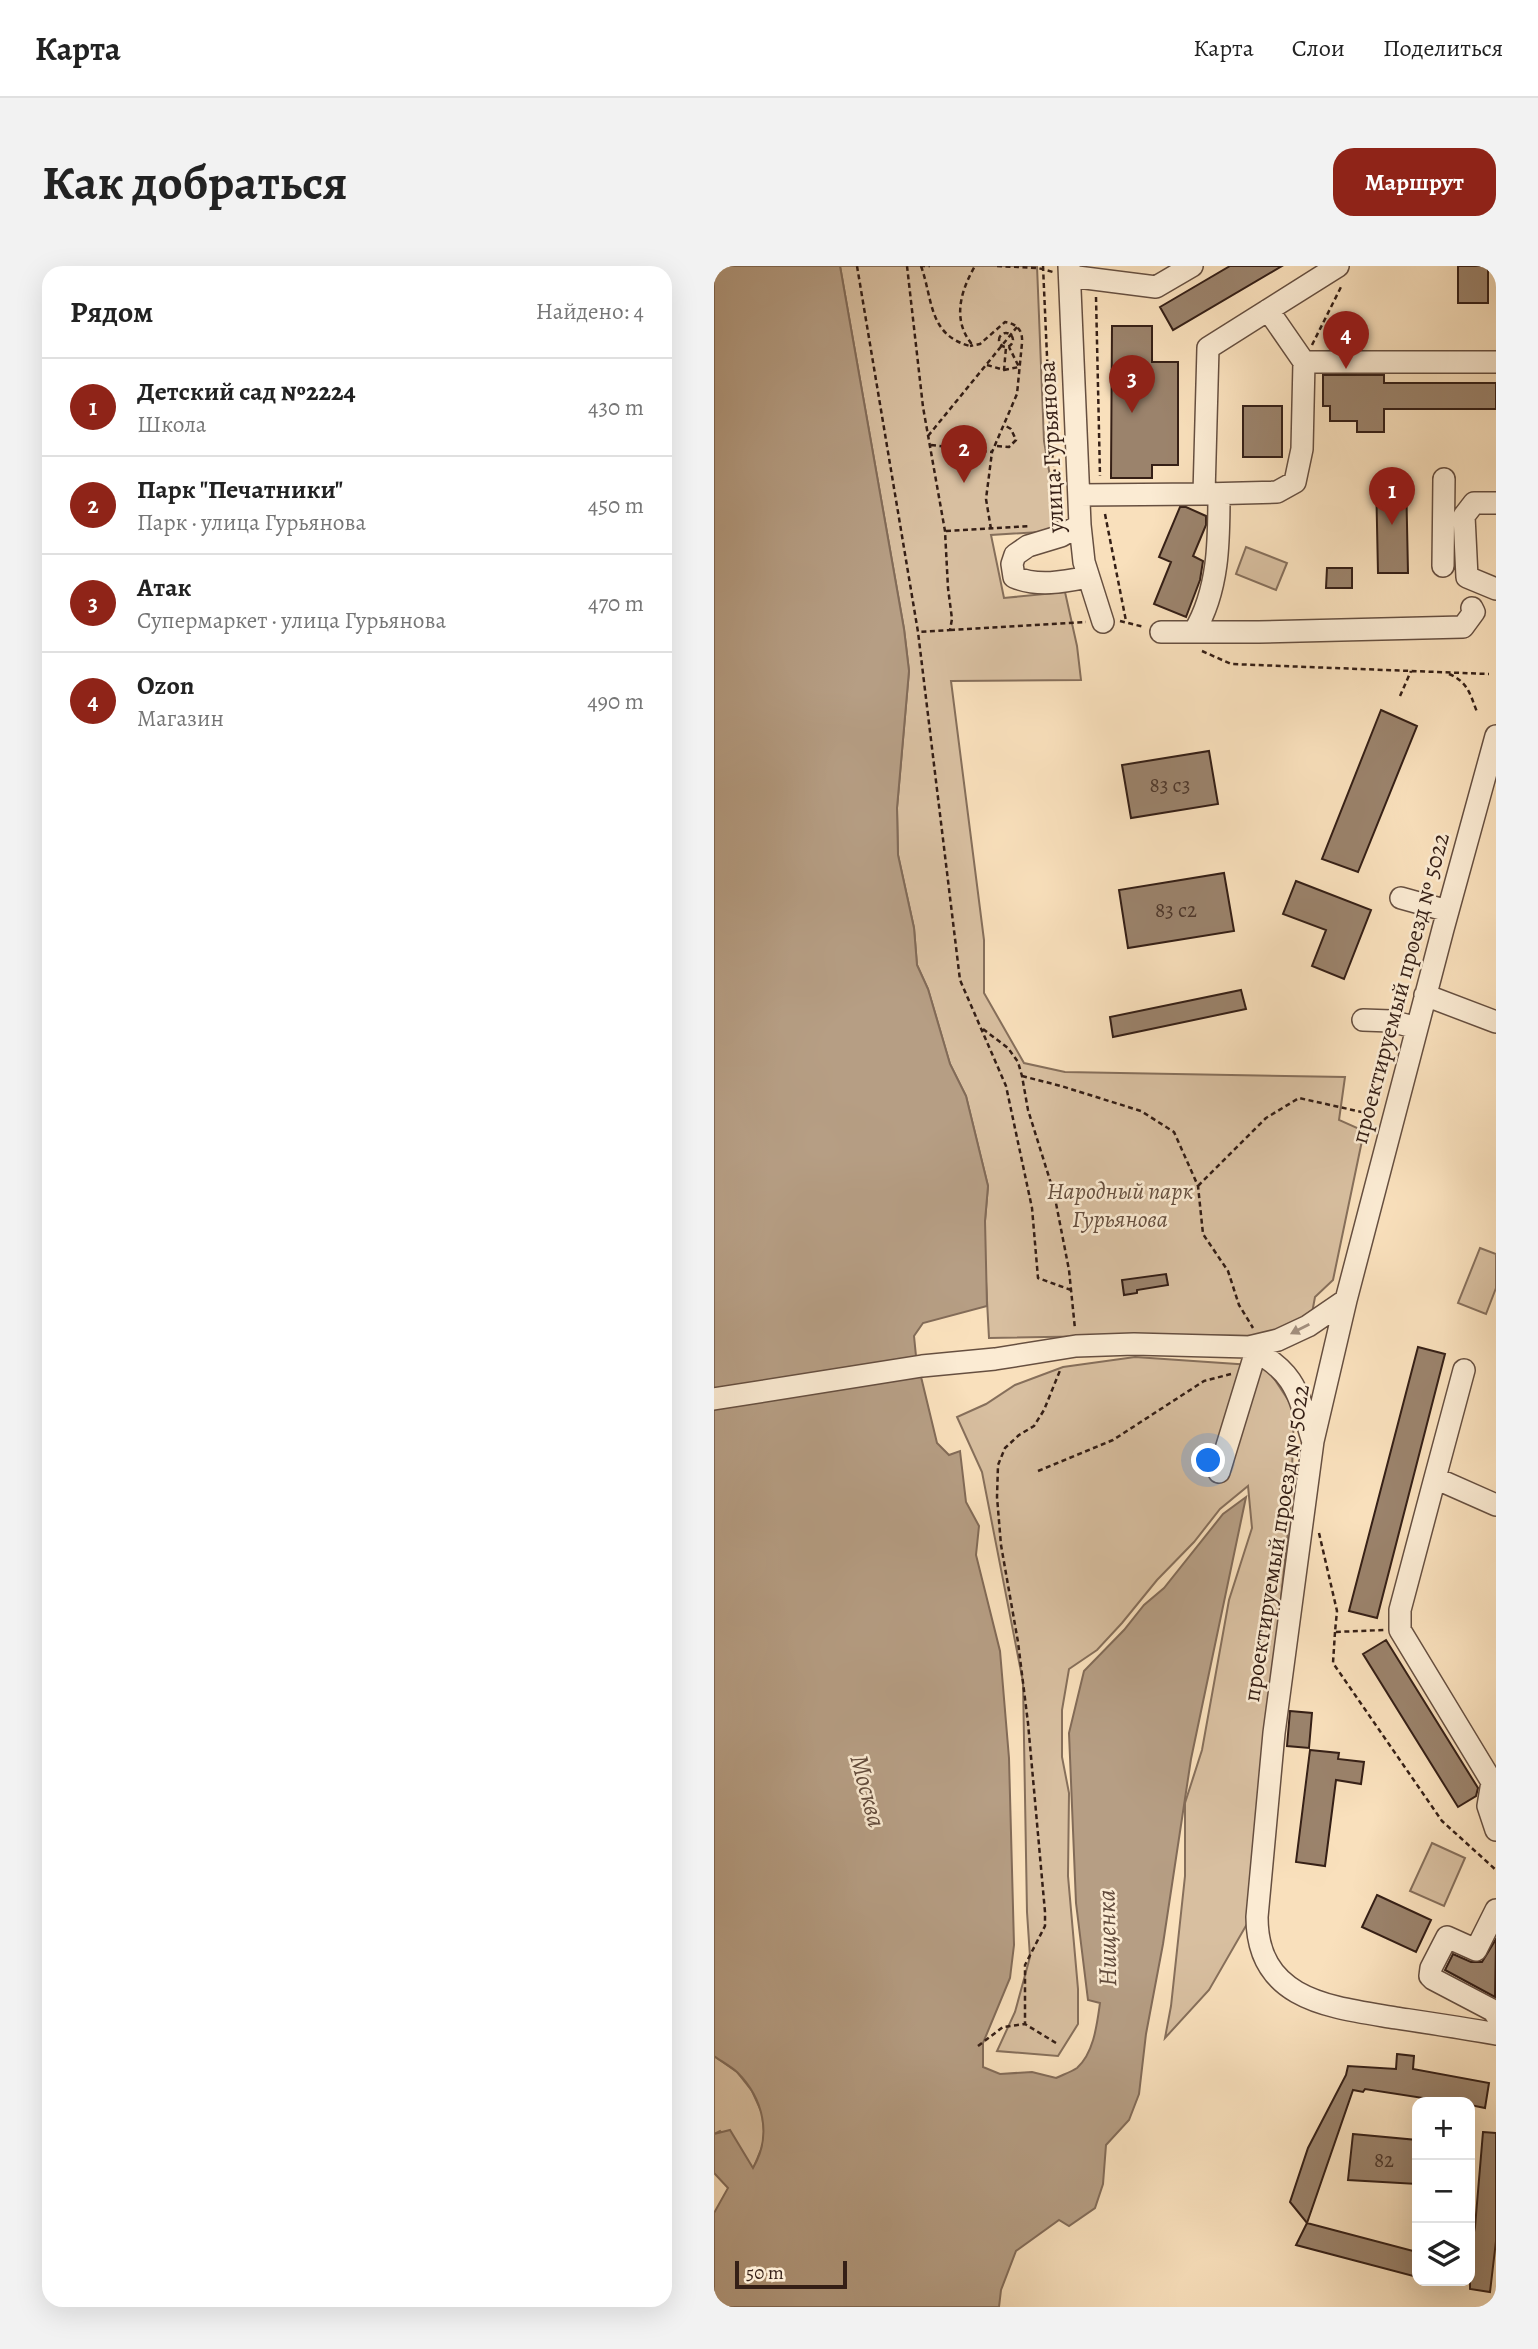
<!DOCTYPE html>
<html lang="ru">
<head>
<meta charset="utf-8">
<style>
	:root { --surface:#fff; --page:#f2f2f2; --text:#222; --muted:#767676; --line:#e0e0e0; --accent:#8f2418 }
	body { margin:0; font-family:Alegreya,serif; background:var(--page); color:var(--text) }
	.controls { position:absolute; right:21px; bottom:21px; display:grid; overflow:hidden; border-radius:14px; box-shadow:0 7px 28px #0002 }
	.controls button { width:63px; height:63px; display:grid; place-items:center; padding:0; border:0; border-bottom:2px solid var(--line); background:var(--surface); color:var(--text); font:35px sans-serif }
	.scale { position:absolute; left:21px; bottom:18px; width:112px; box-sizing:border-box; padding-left:7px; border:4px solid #351f16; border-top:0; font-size:19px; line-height:24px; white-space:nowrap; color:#351f16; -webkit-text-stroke:5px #fbebd3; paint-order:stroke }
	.you { position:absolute; left:495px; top:1195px; width:24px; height:24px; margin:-18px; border:5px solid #fff; border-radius:50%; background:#1a73e8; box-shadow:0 0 0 10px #1a73e833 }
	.badge { display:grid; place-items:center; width:46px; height:46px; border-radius:50%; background:var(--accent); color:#fff; font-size:23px; font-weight:700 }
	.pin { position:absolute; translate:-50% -58px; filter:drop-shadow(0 2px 4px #0008) }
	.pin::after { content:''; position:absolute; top:37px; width:24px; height:21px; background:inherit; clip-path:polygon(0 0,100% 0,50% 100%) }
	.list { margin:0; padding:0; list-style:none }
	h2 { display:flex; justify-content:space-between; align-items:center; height:91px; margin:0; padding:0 28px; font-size:30px }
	h2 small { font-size:23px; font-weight:400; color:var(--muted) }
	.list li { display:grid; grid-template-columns:46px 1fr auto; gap:21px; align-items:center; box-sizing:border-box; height:98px; padding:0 28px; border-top:2px solid var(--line) }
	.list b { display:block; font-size:26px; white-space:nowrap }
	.list p { margin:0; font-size:23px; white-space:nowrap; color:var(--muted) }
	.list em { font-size:23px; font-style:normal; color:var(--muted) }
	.icon { flex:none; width:38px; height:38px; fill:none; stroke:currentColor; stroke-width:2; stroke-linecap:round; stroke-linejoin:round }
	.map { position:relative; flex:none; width:782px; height:2041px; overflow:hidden; border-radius:21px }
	header { display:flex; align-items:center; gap:42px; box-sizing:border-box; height:98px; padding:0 35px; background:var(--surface); border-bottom:2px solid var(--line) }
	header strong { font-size:33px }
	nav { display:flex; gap:38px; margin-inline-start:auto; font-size:24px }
	.intro { display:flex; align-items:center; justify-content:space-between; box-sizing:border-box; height:168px; padding:0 42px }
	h1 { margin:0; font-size:49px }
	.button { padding:18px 32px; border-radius:21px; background:var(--accent); color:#fff; font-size:24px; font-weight:700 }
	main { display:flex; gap:42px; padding:0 42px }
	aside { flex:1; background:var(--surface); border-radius:21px; box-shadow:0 7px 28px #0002 }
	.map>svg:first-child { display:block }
	.green { fill:#d8bfa0; stroke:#866f5b; stroke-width:2 }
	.water { fill:#b69e84; stroke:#826b58; stroke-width:2 }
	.building { fill:#9b836c; stroke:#351f16; stroke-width:2 }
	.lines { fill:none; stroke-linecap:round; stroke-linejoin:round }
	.minor-casing { stroke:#664f40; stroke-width:24 }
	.path { stroke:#351f16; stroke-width:2.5; stroke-dasharray:5 3.5; stroke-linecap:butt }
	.minor { stroke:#fbebd3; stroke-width:21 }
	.oneway { fill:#a28f7e }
	.labels { text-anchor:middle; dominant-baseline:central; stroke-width:5; stroke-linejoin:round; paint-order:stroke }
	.number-label { font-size:21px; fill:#4e382c }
	.street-label { font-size:24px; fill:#351f16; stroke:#fbebd3 }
	.park-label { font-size:24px; font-style:italic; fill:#664f3f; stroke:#fbebd3 }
	.water-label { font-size:26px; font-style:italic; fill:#624b3c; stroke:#fbebd3 }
</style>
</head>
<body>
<header>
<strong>Карта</strong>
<nav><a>Карта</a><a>Слои</a><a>Поделиться</a></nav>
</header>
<div class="intro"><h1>Как добраться</h1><a class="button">Маршрут</a></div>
<main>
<aside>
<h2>Рядом<small>Найдено: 4</small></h2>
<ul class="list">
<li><span class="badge">1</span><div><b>Детский сад №2224</b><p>Школа</p></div><em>430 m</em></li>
<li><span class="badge">2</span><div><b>Парк &quot;Печатники&quot;</b><p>Парк · улица Гурьянова</p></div><em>450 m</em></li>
<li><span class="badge">3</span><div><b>Атак</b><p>Супермаркет · улица Гурьянова</p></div><em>470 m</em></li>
<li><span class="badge">4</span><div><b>Ozon</b><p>Магазин</p></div><em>490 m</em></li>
</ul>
</aside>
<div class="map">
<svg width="782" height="2041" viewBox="0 0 782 2041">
	<rect width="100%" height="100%" fill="#f9e0bc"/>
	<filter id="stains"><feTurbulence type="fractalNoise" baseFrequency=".00286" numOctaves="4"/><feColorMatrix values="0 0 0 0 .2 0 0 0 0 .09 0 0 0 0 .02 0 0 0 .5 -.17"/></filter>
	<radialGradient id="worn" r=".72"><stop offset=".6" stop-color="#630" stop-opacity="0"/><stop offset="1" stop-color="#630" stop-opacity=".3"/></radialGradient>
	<path class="green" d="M126 0H323L330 175 344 258 342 265 277 269 290 332 351 326 363 380 367 414 237 415 270 674V727L310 797 351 806 631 811 625 854 650 865 619 1014 601 1031 598 1047 558 1070 447 1069 275 1072 271 997V955L274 920 252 830 236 798 214 723 203 699 200 662 184 589 183 542 195 405 190 363Z
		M532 281 573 297 562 324 522 308Z
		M766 982 782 988V1022L772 1048 744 1037Z
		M421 1091 552 1100 580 1143 577 1237 533 1658 495 1724 451 1772 457 1740 471 1610V1537L488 1484 515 1334 538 1262 534 1220 506 1243 480 1276 443 1314 408 1357 383 1384 355 1403 348 1444V1491L355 1527 354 1610 364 1723V1758L344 1790 283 1785 301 1746 316 1691 313 1646 309 1416 268 1206 243 1151 272 1138 301 1119 349 1101Z
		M718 1577 751 1592 730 1640 696 1625Z
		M0 1790 23 1806 38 1825 48 1847 51 1874 39 1903 27 1885 6 1865 0 1868Z"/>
	<path class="water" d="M0 0H126L190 363 195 405 183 542 184 589 200 662 203 699 214 723 236 798 252 830 274 920 271 955 273 1040 209 1057 200 1070 202 1090 223 1177 235 1189 246 1185 252 1236 265 1260 262 1289 286 1385 295 1492 300 1679 296 1712 269 1777V1801L286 1808 318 1806 342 1812C348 1809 357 1806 363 1802 380 1787 383 1758 386 1737L374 1734 362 1637 355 1467 370 1405 410 1364 430 1339 450 1322 509 1248 532 1231 477 1493 449 1678 432 1768 425 1828 415 1854 392 1879 389 1918 381 1942 355 1960 345 1954 302 1985 287 2024 285 2041H0V1947L14 1922 0 1907V1868L16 1864 39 1902C58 1870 50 1833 23 1806 16 1800 7 1795 0 1790Z"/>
	<path class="building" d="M516 0H568L459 64 446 41Z
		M744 0H774V37H744Z
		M398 60H438V96H464V199H438V212H397Z
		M609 109H670V117H782V143H670V166H643V155H616V140H609Z
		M529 140H568V191H529Z
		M692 210 694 307H664L662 211Z
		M466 241H472L492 250V259L479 290 489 295 486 314 472 351 440 338 457 296 445 291Z
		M613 302H638V322H612Z
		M667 444 703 460 644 606 608 593Z
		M495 485 504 538 417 552 408 499Z
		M510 607 520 665 414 682 405 624Z
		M582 615 657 644 630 713 598 700 612 664 569 648Z
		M527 724 532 743 399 771 396 751Z
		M452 1008 454 1019 423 1024V1027L410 1029 408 1014Z
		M704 1081 731 1088 663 1352 635 1345Z
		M672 1374 764 1522 762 1530 744 1541 649 1388Z
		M576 1445 598 1447 595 1482 573 1480Z
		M596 1484 625 1487 624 1493 650 1496 647 1518 622 1514 611 1600 582 1596Z
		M663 1629 717 1654 702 1686 648 1661Z
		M782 1673 781 1731 731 1704 739 1688 757 1696H768Z
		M683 1788 700 1790 699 1803 775 1817 771 1842 756 1839V1836H735L651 1823 649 1826 639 1824 593 1957 576 1936 594 1882 632 1809 634 1800 682 1803Z
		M769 1866 782 1867V1975L776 2026 756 2023V1986L761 1961Z
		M639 1868 703 1874V1918L634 1914Z
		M593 1957 703 1986V2011L582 1979Z"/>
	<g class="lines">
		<defs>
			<path id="minor" d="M355 0 366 259 370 296 389 356
				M356 10 442 21 478 0
				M554 44 590 96
				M490 228 563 226 581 216 588 183 590 96H782
				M365 229 490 228 494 82 624 0
				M782 237H760L750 250 753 311 782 323
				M366 259 347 270 314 280 301 289 298 298 300 311C324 321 349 316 374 311
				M729 300 730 213
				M447 366H545L749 361 760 346 758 342
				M480 366C505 324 505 275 505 228
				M782 470 729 663 632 1034 599 1175 560 1467 543 1651C543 1735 617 1741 682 1752 715 1757 749 1762 782 1768
				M687 632 734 645
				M711 729 782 756
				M649 754 677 755 703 762
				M535 1081C582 1107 583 1124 598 1173
				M0 1133 208 1100 281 1093 362 1080 420 1078 535 1081 564 1074 594 1060 632 1034
				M505 1206 542 1085
				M721 1212 750 1104
				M782 1239 721 1212 686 1344V1364L778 1516 774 1540 782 1564
				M782 1644 762 1684 733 1671 717 1702 716 1710 719 1713 780 1745 782 1749"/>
		</defs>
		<use href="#minor" class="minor-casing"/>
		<path class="path" d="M143 0 204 366 246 714 292 820 318 942 324 1012 357 1024
			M193 0 209 141 231 265 234 322 238 353 236 364 204 366
			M206 0H216
			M207 0C219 33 214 69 256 80L257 77C238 53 247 24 261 0
			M283 0 324 2 339 6
			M329 0 337 181 346 240
			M382 31 386 210
			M285 74a7 7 0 1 1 14 0a7 7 0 1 1-14 0Z
			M598 79 628 19
			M273 99 290 104 292 81
			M290 104 305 101 295 81
			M214 170 303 61
			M217 179 278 186 303 128 308 77C309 64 303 58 291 56L266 78 256 80
			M283 180 295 181 302 174 297 163 290 159
			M391 248 412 355
			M277 263 272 233 278 186
			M232 265 316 260
			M406 355 430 361
			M236 364 372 356
			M488 385 517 398 775 408
			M735 408C754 416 756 428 763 446
			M686 430 697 405
			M697 681 707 684
			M269 763 294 782 304 796 308 810 314 844 340 927 355 1004 361 1063
			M308 810 347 820 427 845 460 866 484 920 489 968 514 1005 525 1039 539 1062
			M484 920 552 852 585 832 652 847
			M324 1205 399 1174 490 1115 517 1108
			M605 1267 623 1345 621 1366 670 1364
			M621 1366 619 1397 728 1555 782 1604
			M342 1777 311 1758V1699L331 1660V1646L314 1457 304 1376 287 1279 283 1231 284 1199 291 1182 305 1169 320 1160 330 1144 347 1102
			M264 1780 289 1761 311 1758"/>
		<use href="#minor" class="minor"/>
	</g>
	<defs><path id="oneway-solid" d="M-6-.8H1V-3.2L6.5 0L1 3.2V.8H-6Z" transform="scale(1.75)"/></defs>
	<use class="oneway" href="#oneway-solid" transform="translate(586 1063) rotate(153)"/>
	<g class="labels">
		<g class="number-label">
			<text x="456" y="519">83 с3</text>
			<text x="462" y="644">83 с2</text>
			<text x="670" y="1894">82</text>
		</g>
		<g class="street-label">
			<text transform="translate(337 181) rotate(-93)">улица Гурьянова</text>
			<text transform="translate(686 722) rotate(-75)">проектируемый проезд № 5022</text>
			<text transform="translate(562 1277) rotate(-81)">проектируемый проезд № 5022</text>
		</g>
		<g class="park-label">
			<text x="406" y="925">Народный парк<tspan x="406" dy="28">Гурьянова</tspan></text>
		</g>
		<g class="water-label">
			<text transform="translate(154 1525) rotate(75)">Москва</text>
			<text transform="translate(393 1672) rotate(-91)">Нищенка</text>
		</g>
	</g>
	<rect width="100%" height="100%" filter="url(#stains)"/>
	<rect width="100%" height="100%" fill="url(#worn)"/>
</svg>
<div class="controls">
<button>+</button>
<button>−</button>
<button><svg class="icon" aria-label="layers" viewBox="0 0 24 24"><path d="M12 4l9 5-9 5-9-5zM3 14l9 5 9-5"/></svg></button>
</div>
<div class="scale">50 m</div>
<div class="you"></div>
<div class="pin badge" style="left:678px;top:259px">1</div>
<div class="pin badge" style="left:250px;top:217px">2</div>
<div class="pin badge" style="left:418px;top:147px">3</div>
<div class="pin badge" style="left:632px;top:103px">4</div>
</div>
</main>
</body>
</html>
